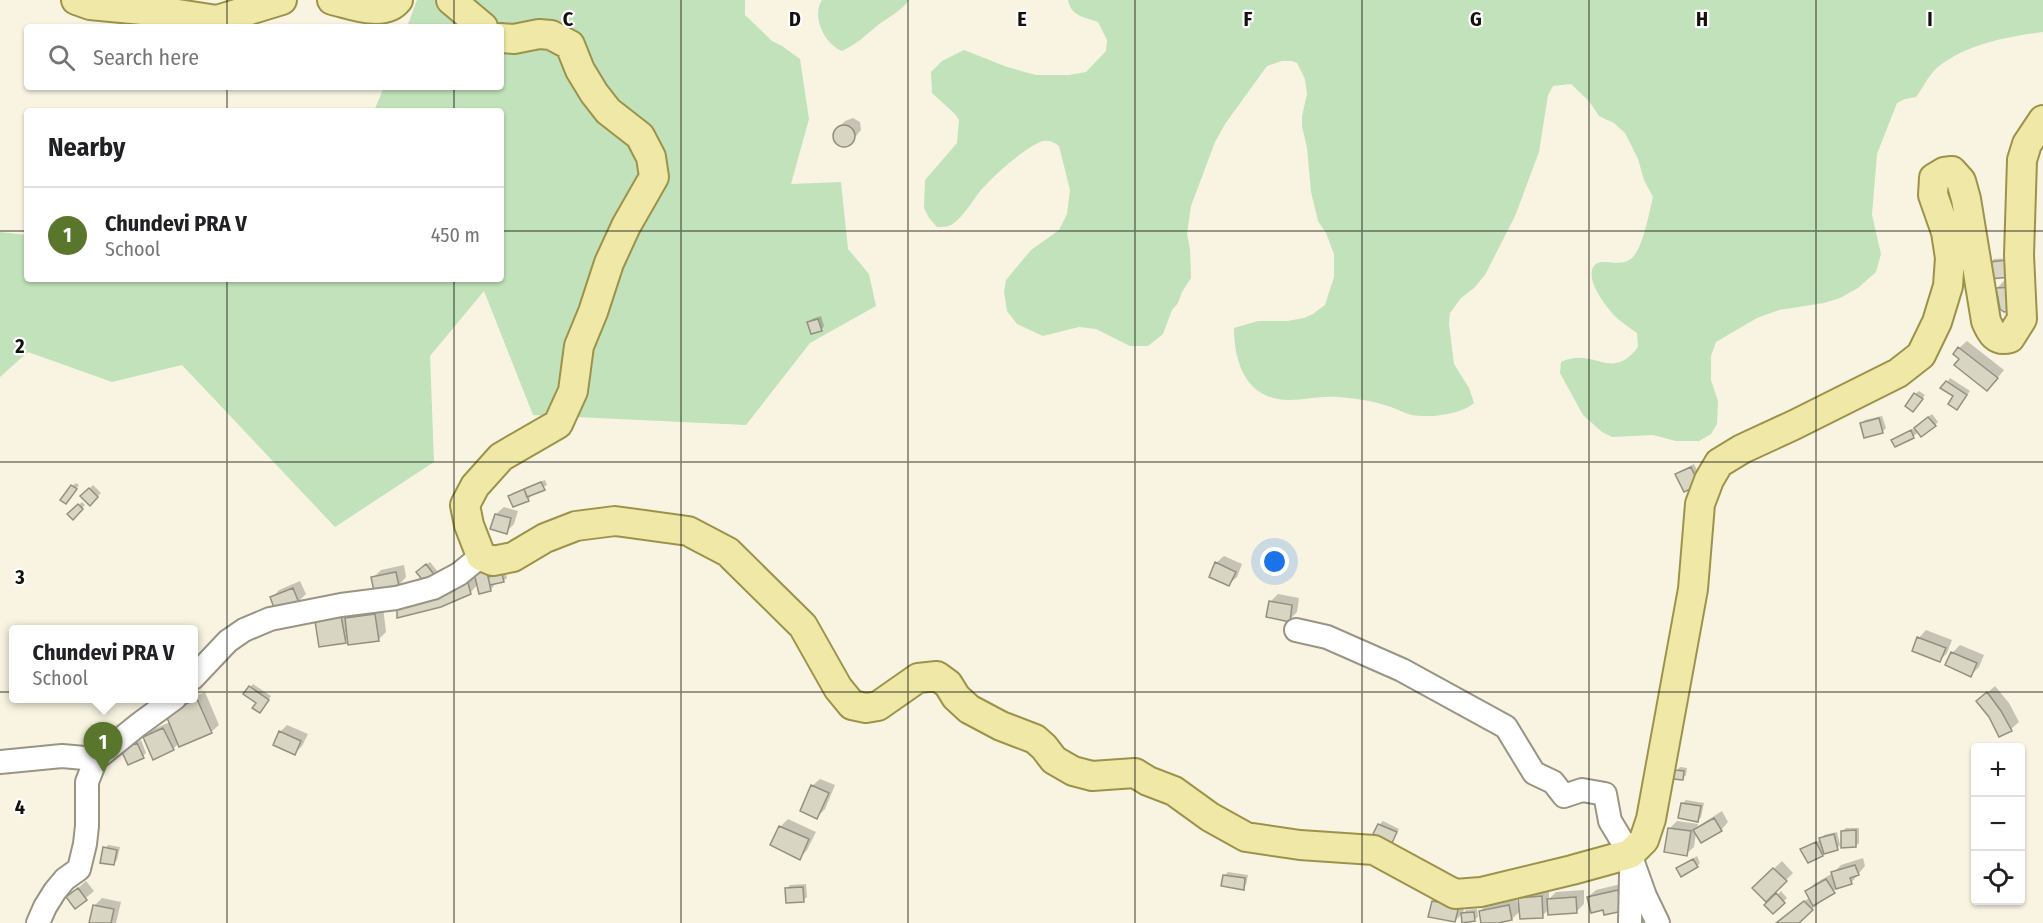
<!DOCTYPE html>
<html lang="en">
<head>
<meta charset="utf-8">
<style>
	:root { --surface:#fff; --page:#f6f6f6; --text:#202124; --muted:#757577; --line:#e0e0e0; --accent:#59762c }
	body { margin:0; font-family:"Fira Sans Condensed",sans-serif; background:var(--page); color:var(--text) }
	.controls { position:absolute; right:18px; bottom:18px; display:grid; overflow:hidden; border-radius:6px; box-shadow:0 2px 4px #0004 }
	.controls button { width:54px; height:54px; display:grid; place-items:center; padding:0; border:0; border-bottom:2px solid var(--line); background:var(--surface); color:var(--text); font:30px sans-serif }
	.you { position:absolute; left:1275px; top:562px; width:21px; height:21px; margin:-15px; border:4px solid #fff; border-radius:50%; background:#1a73e8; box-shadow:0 0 0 9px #1a73e833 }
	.badge { display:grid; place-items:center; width:39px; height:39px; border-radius:50%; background:var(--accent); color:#fff; font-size:20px; font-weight:700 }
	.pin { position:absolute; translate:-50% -50px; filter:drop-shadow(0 2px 3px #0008) }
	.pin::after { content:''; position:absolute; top:32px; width:21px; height:18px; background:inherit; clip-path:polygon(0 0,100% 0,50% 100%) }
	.popup { position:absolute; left:9px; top:625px; width:189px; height:78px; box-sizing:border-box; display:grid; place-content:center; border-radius:6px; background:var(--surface); filter:drop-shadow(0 2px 4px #0005); font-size:20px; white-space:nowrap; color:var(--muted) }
	.popup b { font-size:22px; color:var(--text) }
	.popup::after { content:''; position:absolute; left:50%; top:100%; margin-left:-12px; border:12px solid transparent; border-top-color:var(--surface) }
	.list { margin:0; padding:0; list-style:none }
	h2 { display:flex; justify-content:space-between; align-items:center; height:78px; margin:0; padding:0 24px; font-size:26px }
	h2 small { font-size:20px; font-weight:400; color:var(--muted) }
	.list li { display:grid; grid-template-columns:39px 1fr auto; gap:18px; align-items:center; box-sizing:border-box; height:96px; padding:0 24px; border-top:2px solid var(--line) }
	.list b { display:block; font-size:22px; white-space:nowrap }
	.list p { margin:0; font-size:20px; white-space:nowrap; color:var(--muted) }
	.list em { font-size:20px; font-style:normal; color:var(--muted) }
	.icon { flex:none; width:33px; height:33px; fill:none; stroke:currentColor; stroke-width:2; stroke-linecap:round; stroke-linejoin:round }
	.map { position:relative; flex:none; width:2043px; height:923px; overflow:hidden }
	.search { position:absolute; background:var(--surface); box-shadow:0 2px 4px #0004; left:24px; top:24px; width:480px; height:66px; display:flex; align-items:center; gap:15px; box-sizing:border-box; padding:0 21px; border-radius:6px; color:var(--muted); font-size:22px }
	.panel { position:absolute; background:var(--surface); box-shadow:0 2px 4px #0004; left:24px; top:108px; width:480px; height:174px; border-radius:6px }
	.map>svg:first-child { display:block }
	.green { fill:#c1e2ba }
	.shadow { fill:#0003 }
	.building { fill:#d9d5c3; stroke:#949080; stroke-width:1.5 }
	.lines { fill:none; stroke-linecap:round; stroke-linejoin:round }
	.minor-casing { stroke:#989584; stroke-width:26 }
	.major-casing { stroke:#9c934b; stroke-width:32 }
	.minor { stroke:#fff; stroke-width:22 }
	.major { stroke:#efe8a7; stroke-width:28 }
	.grid { fill:none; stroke:#13120b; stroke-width:1.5; stroke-opacity:0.55 }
	.grid-label { font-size:20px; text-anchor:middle; font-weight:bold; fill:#13120b; stroke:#fff; stroke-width:4.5; stroke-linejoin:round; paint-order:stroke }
</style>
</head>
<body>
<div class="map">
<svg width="2043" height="923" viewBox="0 0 2043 923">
	<rect width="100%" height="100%" fill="#f8f4e1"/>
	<path class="green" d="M417 0H745V15L772 41 782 46 800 59 809 119 791 184 841 182 848 249 869 274 876 306 810 343 746 425 533 415 484 291 430 356 434 462 335 527 182 365 112 382 28 352 0 377V232L27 235V279H501V111H374L384 87H501V27H407Z
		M822 0H909C901 11 889 17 878 25 866 35 857 44 842 51 825 44 811 17 822 0Z
		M1068 0H2043V32C2009 36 1966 44 1938 67 1929 74 1923 88 1916 97L1905 99 1897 103 1877 154 1872 215 1881 254 1876 272 1858 288 1840 298 1824 303 1779 310 1757 318 1716 342 1711 356V380L1718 401 1717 424 1711 434 1699 441H1676L1653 435 1612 437 1602 432 1583 415 1560 373 1561 362C1594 346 1611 383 1638 347L1637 333C1630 328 1624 324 1618 319 1608 310 1581 276 1596 264 1604 258 1621 268 1632 258 1643 248 1649 213 1653 197L1644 180 1638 159 1625 133 1614 123 1599 116 1589 101 1571 84 1553 86 1548 95 1539 152 1515 216 1485 275 1474 288 1461 298 1450 313 1449 324 1454 364 1469 388 1474 403C1461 415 1424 419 1408 414 1402 412 1397 409 1391 407 1374 401 1355 398 1337 397 1313 395 1287 406 1265 395 1240 383 1234 352 1234 328L1258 321H1288L1304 318 1313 314 1325 305 1334 277V254L1326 233 1318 221 1311 192 1307 148 1302 126V116L1307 94 1305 79 1297 63 1292 61H1282L1267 66 1225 124 1215 142 1191 206 1187 234 1190 249 1191 278 1182 292 1178 303 1172 310 1163 334 1148 346H1130L1096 329 1079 327 1043 336 1017 324 1007 311 1004 292 1006 280 1031 250 1059 230 1067 214 1070 190 1059 146C1053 141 1045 139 1038 143 1021 151 993 176 981 190 971 202 964 217 951 225 947 227 942 227 937 227L929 218 924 208 925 180 957 143 959 120 955 114 932 93 931 72 942 61 964 50 1007 67 1036 75H1069L1086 72 1106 51 1107 40 1098 22C1084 17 1071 16 1068 0Z"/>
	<path class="shadow" d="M853 118 860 122 861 130 851 142 843 145 836 141 834 137 837 129 845 121Z
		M2011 258 1992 277 1991 262 1994 259Z
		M2005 280H2022V298L1997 288Z
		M821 316 824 326 821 330 809 322 812 319Z
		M1967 341 2004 370 1995 381 1959 348Z
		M1950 378 1970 391 1960 405 1955 396 1942 388Z
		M1919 391 1925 395 1916 407 1915 394Z
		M1932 414 1938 422 1935 425 1919 431 1913 437 1893 441 1914 428Z
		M1882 416 1886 428 1882 432 1862 423 1865 420Z
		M1694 464 1702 480 1677 474 1680 471Z
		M545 480 547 485 531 494V496L528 500 510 496 513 493Z
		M76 483 79 485 69 499 72 486Z
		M93 485 101 493 90 504 82 496Z
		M82 502 85 505 73 518 69 514Z
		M504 507 518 511 514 524 506 532 496 514Z
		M1224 556 1242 564 1237 577 1229 584 1216 563Z
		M430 562 438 572 434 575 421 569Z
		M404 565 406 577 399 585 373 578 381 570Z
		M479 570 505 571 507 578 503 581 493 583 494 586 490 590 478 584 470 593 440 605Z
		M300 581 306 594 298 602 272 598 279 590Z
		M1278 594 1299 598 1297 612 1289 620 1270 602Z
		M383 607 386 632 378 640 349 637 345 641 316 621 349 610 350 615 354 611Z
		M1926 630 1952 640 1947 653 1940 660 1914 650 1919 638Z
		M1960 645 1984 655 1979 667 1971 675 1952 653Z
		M253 684 271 696 263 708 258 702 250 687Z
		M1995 686 2009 703 2019 722 2011 729 1986 694Z
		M205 692 219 725 211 732 179 743 173 749 145 738 152 730 170 722 174 705Z
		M287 725 308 734 302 746 295 753 280 732Z
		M141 740 146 753 143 756 126 747Z
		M1680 767 1687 768 1686 775 1682 779 1676 771Z
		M820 779 835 785 825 809 817 817 812 786Z
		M1686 800 1704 803 1701 817 1698 820 1682 804Z
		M1722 811 1728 822 1721 830 1696 833 1694 847 1686 854 1669 829 1677 821 1698 824 1697 827Z
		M788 819 816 832 807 850 800 858 772 845 781 826Z
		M1383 821 1399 829 1392 841 1379 825Z
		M1846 828H1859V843L1855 846 1842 831Z
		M1837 832 1840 845 1837 849 1825 852 1822 855 1802 849 1820 840 1824 835Z
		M108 845 120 847 117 860 114 864 105 848Z
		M1697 856 1700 863 1697 866 1678 868Z
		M1863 858 1865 866 1851 883 1839 886 1796 923H1778L1800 903 1801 904 1810 897 1807 891 1814 884 1833 873 1841 865Z
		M1782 861 1793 873 1766 900 1754 888Z
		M1228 872 1248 875 1246 885 1243 888 1225 875Z
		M86 881 94 891 75 907 68 897Z
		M1625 883 1630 902 1604 908 1588 897 1596 890Z
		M806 884 807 897 803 900 787 889 790 885Z
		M1549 889V899L1556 892 1584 890V904L1577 911 1549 909 1542 916 1521 910 1512 919 1483 923 1480 911 1488 904 1516 898 1519 909H1520V898L1528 891Z
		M1781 891 1787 898 1773 912 1767 905Z
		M1441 894 1466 899 1463 913 1455 921 1433 901Z
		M102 898 121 902 116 923H91L95 905Z
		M1477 909 1478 917 1474 920 1463 914 1466 910Z"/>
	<path class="building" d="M833 136a11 11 0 1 1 22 0a11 11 0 1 1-22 0Z
		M2008 260 2010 277 1990 279 1989 262Z
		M2014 287 2011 311 2004 312 2000 309 1996 288Z
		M818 319 822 331 811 334 807 322Z
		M1958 347 1998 378 1987 391 1954 365 1959 359 1953 354Z
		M1946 381 1967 395 1957 410 1948 404 1953 396 1940 388Z
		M1914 393 1923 399 1913 412 1905 406Z
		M1928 417 1936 426 1921 437 1914 428Z
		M1879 418 1883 433 1864 438 1860 423Z
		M1911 430 1914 438 1895 447 1891 440Z
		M1691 467 1699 485 1684 492 1675 474Z
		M541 482 545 490 527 497 524 489Z
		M71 485 77 489 66 504 60 500Z
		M89 488 98 497 90 506 80 496Z
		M524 489 529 501 513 507 508 496Z
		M78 504 83 509 73 520 67 514Z
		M495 514 511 518 507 534 490 529Z
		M1215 562 1236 572 1229 586 1209 577Z
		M426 564 435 576 426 584 416 572Z
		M487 571 491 591 479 594 474 573Z
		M396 572 399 586 374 591 371 577Z
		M502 574 504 582 490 585 488 577Z
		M467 579 471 594 441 607 397 618V608Z
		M293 588 299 603 276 613 270 597Z
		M1269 601 1292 605 1290 622 1266 617Z
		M375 614 379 641 348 645 345 618Z
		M341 616 346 643 319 647 315 621Z
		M1917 637 1946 648 1940 662 1912 651Z
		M1951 652 1977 663 1971 677 1945 665Z
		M249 686 269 700 260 713 252 708 256 703 243 694Z
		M1987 692 2001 711 2012 731 1999 737 1989 717 1976 701Z
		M197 699 212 733 179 747 165 713Z
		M163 728 174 750 153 760 143 737Z
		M279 731 301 741 295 755 273 745Z
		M137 743 144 758 128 765 121 750Z
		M1675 770 1684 771 1683 780 1673 779Z
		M811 785 829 793 817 819 800 811Z
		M1681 803 1701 806 1698 822 1678 818Z
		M1714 818 1722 831 1701 843 1693 830Z
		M1378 824 1397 832 1392 843 1373 834Z
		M779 826 809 839 800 860 770 845Z
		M1668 828 1691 831 1687 856 1664 852Z
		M1856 830V847L1841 848V831Z
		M1834 834 1838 850 1824 854 1819 838Z
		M1816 842 1823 856 1808 863 1800 849Z
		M103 847 117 850 114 865 100 863Z
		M1693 859 1698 867 1681 877 1676 868Z
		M1855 865 1859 875 1850 878 1852 884 1836 889 1831 872Z
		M1773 868 1787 881 1766 902 1752 888Z
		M1223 875 1245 878 1244 890 1221 886Z
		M1826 879 1835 893 1813 906 1805 891Z
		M803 887 804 902 786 903 785 888Z
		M78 888 87 900 75 909 66 897Z
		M1618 890 1623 911 1604 915 1603 910 1591 913 1587 897Z
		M1776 893 1785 903 1773 914 1764 905Z
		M1542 896 1543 918 1520 919 1518 898Z
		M1576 897 1577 913 1548 915 1547 899Z
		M1432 901 1459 906 1455 922 1428 917Z
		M1804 901 1813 910 1799 923H1776Z
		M93 905 114 909 111 923H89Z
		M1509 905 1512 920 1498 923H1481L1479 911Z
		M1474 912 1475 921 1462 923 1461 913Z"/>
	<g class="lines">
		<defs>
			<path id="minor" d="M1296 630 1327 637 1402 670 1506 727 1534 773 1553 782 1564 796 1582 790 1605 794 1610 821 1630 854 1645 896 1658 923
				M193 678 228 641 244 630 270 619 341 605 396 598 433 588 459 574 481 556
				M0 762 62 756 96 759
				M38 923 45 907 55 891 65 879 79 869 85 844 87 826V782L96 759 138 725 175 698
				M1630 923 1631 873"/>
			<path id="major" d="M76 0 90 5 164 12 217 20 282 0
				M332 0C350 4 384 18 398 0
				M451 0 483 27
				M501 38 514 39 539 34 551 35 570 45 580 70 594 93 608 111 640 136 651 157 654 177 626 226 609 263 593 312 579 346 573 391 558 424 501 457 475 486 465 505 469 525 481 556 493 561 513 557 545 538 576 526 615 521 688 531 728 552 803 626 838 688 852 705 866 708 878 706 918 678 937 676 948 684 956 697 969 709 1001 726 1035 739 1044 747 1054 760 1073 771 1092 776 1135 773 1148 781 1174 791 1210 817 1246 837 1300 845 1374 850 1455 894 1481 892 1572 870 1630 854 1644 840 1651 819 1693 589 1700 504 1709 480 1719 463 1742 449 1794 425 1898 373 1921 355 1937 322 1948 286 1950 258 1946 232 1933 195 1934 178 1944 172 1952 171 1961 181 1966 199 1986 321C1991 333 1996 342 2010 338L2022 319 2019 255 2022 160 2027 144 2043 120"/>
		</defs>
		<use href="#minor" class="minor-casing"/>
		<use href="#major" class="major-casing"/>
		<use href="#minor" class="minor"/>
		<use href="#major" class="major"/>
	</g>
	<path class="grid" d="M227 0V27M454 0V27M681 0V923M908 0V923M1135 0V923M1362 0V923M1589 0V923M1816 0V923M227 87V111M454 87V111M0 231H27M501 231H2043M227 279V923M454 279V923M0 462H2043M0 692H2043"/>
	<g class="grid-label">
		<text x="568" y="26">C</text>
		<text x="795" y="26">D</text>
		<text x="1022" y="26">E</text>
		<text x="1248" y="26">F</text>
		<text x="1476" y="26">G</text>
		<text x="1702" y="26">H</text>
		<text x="1930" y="26">I</text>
		<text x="20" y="353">2</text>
		<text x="20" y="584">3</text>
		<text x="20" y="814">4</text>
	</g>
</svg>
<div class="controls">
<button>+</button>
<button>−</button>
<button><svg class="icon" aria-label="locate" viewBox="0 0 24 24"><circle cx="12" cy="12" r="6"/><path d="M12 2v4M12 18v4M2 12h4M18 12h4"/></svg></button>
</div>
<div class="you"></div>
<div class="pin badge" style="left:103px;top:772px">1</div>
<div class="popup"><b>Chundevi PRA V</b>School</div>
<div class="search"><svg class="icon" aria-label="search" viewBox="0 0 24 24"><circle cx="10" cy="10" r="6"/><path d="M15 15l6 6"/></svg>Search here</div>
<section class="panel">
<h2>Nearby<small></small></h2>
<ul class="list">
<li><span class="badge">1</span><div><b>Chundevi PRA V</b><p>School</p></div><em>450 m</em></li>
</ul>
</section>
</div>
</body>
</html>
